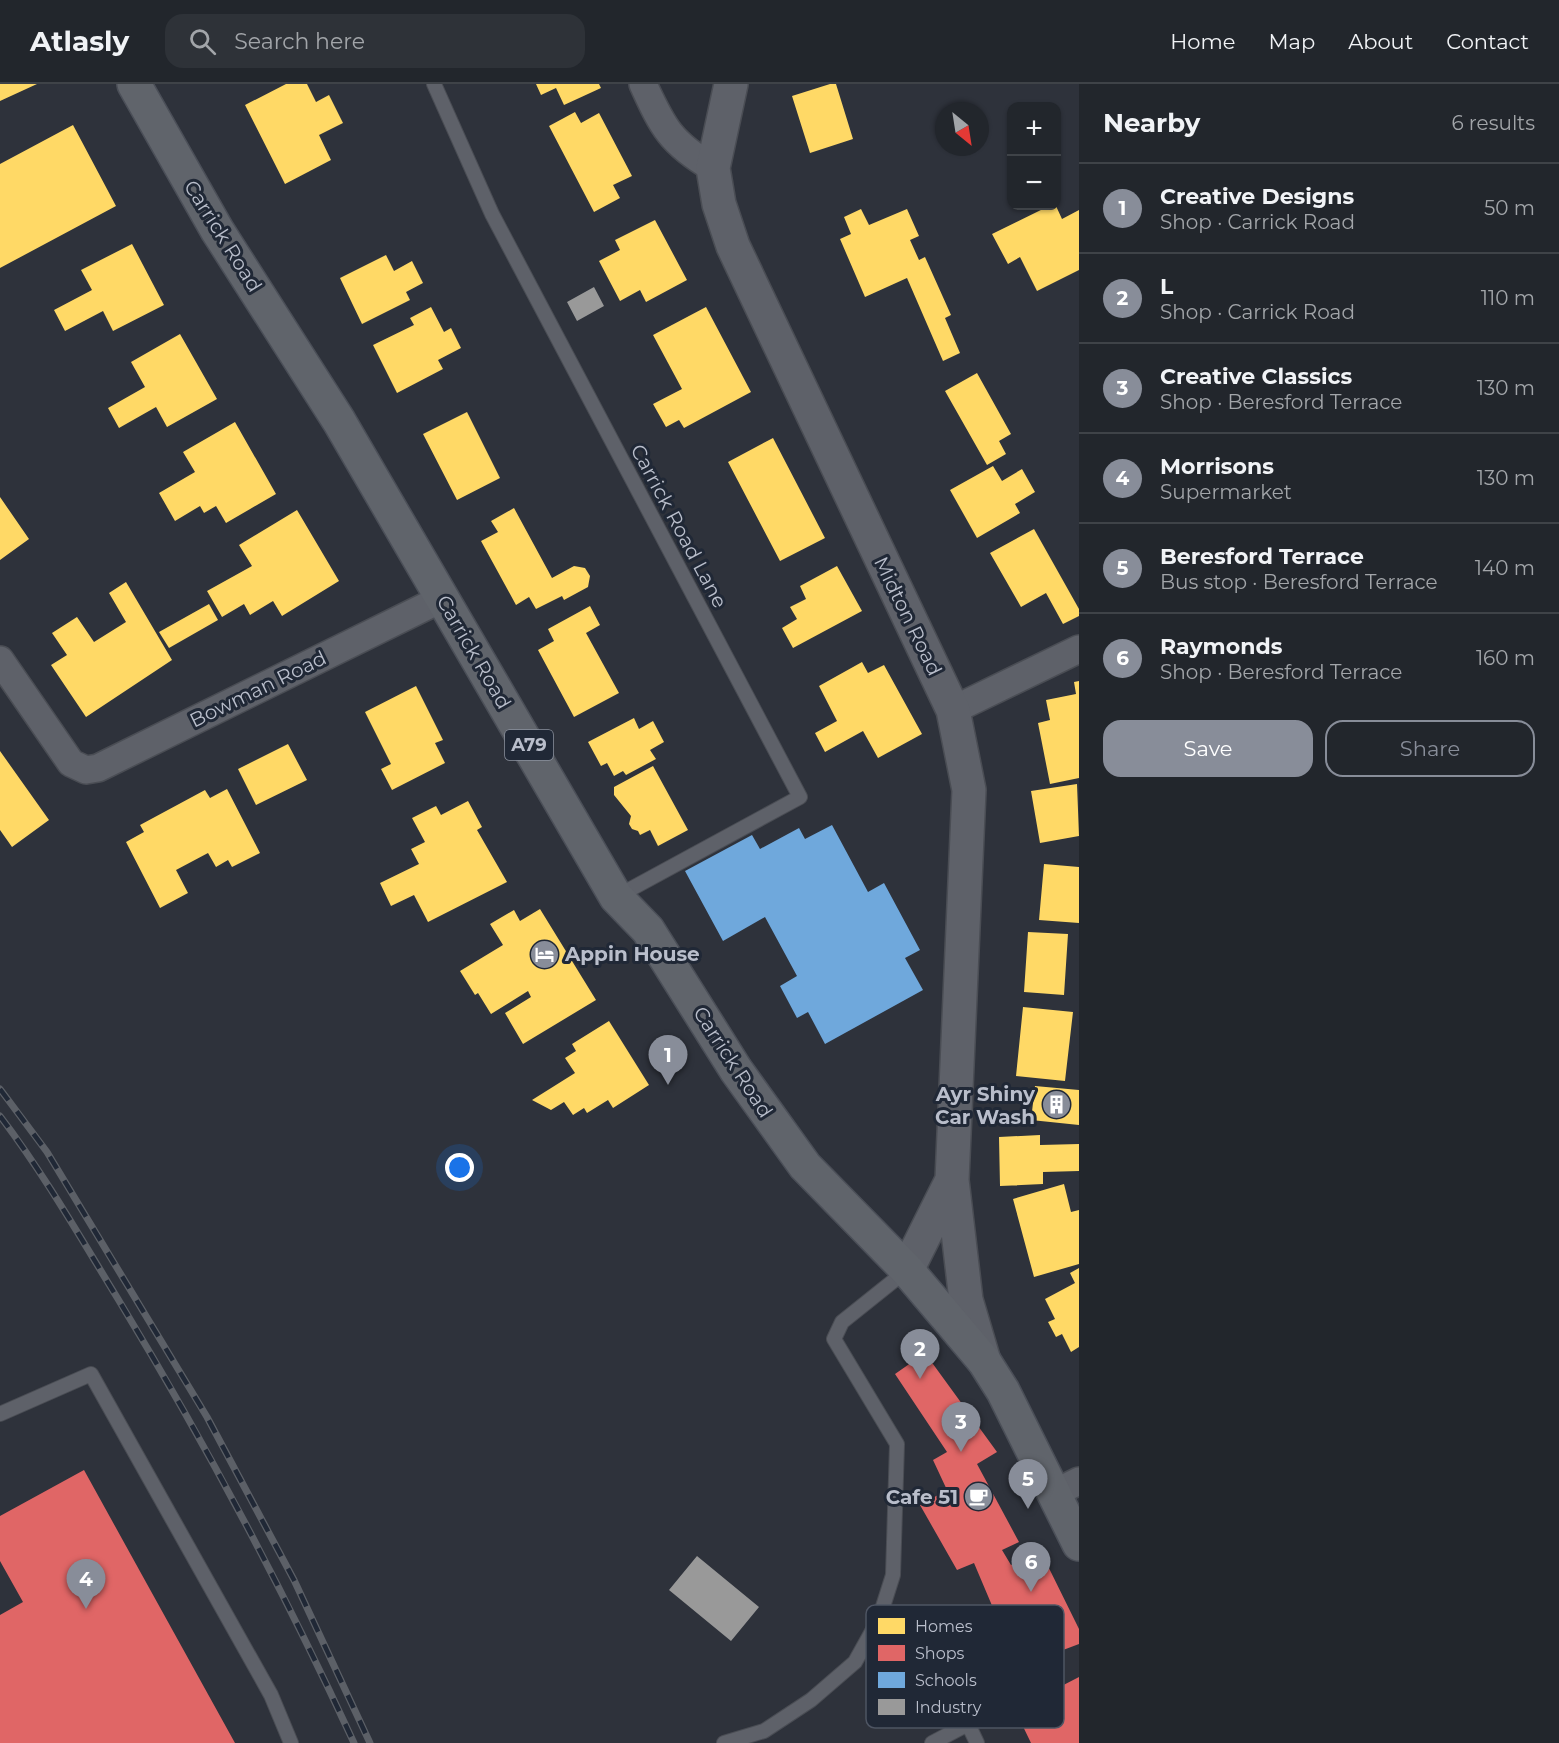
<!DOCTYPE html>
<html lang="en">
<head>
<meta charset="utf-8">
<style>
	:root { --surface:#22262c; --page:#2e3238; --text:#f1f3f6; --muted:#a2a5a9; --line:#3f4348; --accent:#888d99 }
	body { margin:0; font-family:Montserrat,sans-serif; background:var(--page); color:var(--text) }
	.controls { position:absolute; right:18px; top:18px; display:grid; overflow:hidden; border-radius:12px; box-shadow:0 2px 4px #0004 }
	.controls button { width:54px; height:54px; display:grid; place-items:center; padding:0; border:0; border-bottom:2px solid var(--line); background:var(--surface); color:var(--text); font:30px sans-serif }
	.compass { position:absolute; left:935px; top:18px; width:54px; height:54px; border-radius:50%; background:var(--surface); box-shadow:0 2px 4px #0004; rotate:150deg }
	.you { position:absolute; left:460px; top:1084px; width:21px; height:21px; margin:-15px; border:4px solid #fff; border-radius:50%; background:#1a73e8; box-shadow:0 0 0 9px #1a73e833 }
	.badge { display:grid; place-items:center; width:39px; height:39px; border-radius:50%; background:var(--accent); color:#fff; font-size:20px; font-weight:700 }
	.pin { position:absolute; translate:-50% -50px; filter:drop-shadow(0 2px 3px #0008) }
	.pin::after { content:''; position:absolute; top:32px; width:21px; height:18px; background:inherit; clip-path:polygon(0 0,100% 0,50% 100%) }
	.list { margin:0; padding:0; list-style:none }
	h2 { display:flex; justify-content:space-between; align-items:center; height:78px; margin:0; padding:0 24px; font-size:26px }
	h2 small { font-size:20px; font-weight:400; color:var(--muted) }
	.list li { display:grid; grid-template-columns:39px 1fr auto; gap:18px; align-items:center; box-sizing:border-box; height:90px; padding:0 24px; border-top:2px solid var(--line) }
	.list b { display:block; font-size:22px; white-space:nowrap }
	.list p { margin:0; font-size:20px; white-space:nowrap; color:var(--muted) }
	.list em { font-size:20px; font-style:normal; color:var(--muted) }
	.actions { display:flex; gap:12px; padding:18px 24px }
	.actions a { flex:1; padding:14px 0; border:2px solid var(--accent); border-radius:18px; text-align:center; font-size:21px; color:var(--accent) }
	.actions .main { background:var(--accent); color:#fff }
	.icon { flex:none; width:33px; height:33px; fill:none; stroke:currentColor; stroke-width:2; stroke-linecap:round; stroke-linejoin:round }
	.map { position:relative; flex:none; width:1079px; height:1659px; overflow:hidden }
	header { display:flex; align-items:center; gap:36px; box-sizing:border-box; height:84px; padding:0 30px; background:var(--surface); border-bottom:2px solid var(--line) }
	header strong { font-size:28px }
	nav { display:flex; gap:33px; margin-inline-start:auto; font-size:21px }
	.search { width:420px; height:54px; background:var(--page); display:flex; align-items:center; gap:15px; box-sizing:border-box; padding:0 21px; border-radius:18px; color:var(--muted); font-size:22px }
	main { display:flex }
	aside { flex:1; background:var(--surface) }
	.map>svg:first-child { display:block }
	.homes { fill:#ffd966 }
	.shops { fill:#e06666 }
	.schools { fill:#6fa8dc }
	.industry { fill:#999 }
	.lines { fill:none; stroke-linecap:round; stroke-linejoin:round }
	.service-casing { stroke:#4a4d54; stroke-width:16 }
	.minor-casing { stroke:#4a4d54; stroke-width:30 }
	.tertiary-casing { stroke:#4a4d54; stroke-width:36 }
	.primary-casing { stroke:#4b4f58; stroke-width:36 }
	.service { stroke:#5e6169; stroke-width:14 }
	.minor { stroke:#5e6169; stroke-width:27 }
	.tertiary { stroke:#5e6169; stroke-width:33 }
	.primary { stroke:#60646b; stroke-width:33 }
	.rail-casing { stroke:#5c6067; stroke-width:7 }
	.rail { stroke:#202836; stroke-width:4.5; stroke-dasharray:14; stroke-linecap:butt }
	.labels { text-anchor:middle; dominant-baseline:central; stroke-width:6; stroke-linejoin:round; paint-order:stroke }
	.shield { fill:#202836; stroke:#8b919e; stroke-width:1.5 }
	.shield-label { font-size:18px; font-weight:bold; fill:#b9becb }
	.street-label { font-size:20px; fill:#b9becb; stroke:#202836 }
	.poi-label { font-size:20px; font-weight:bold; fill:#b9becb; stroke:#202836; text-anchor:end }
	.key { fill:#202836; stroke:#4e5563; stroke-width:1.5 }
	.key-label { font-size:16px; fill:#b9becb }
</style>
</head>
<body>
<header>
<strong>Atlasly</strong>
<div class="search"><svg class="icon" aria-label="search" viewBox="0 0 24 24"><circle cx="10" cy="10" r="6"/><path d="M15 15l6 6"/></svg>Search here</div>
<nav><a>Home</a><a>Map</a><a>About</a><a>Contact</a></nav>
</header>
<main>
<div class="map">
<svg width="1079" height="1659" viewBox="0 0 1079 1659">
	<rect width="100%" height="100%" fill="#2e323b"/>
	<path class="homes" d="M0 0H37L0 17Z
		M286 0H307L316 18 329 11 343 39 319 51 331 76 285 100 245 21Z
		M536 0H599L601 4 564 21 556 4 541 11Z
		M830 0H836L853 55 810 69 792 12Z
		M575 28 581 39 599 29 632 92 613 101 620 114 594 128 549 42Z
		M73 41 116 122 0 184V80Z
		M1049 122H1056L1062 135 1079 126V186L1037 207 1020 173 1008 180 992 150Z
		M861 125 869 141 907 125 919 152 910 156 919 176 925 173 951 231 945 234 960 269 943 277 907 194 865 213 840 155 851 150 844 133Z
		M655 136 687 196 646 218 640 206 620 217 599 177 620 166 615 156Z
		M132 160 164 221 113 247 103 227 65 247 54 226 92 206 81 186Z
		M386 171 394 187 412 177 423 199 406 208 410 216 362 240 340 194Z
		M431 223 444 248 451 244 461 264 438 276 443 285 397 309 373 261 414 241 410 234Z
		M706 223 751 308 684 344 679 336 666 343 653 320 682 305 653 251Z
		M180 250 217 315 167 343 156 323 119 344 108 324 145 303 131 278Z
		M977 289 1011 350 999 357 1006 370 987 381 945 307Z
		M467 328 500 394 457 416 423 350Z
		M235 338 276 410 226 439 216 422 204 429 200 422 175 437 159 409 195 388 183 368Z
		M773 354 825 454 780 477 728 378Z
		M993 382 1002 397 1022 385 1035 408 1015 420 1020 429 977 454 950 406Z
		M0 413 29 455 0 476Z
		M514 424 552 494 574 482 585 484 590 492 588 503 564 516 562 512 536 525 529 513 516 521 481 457 498 448 491 437Z
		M297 426 339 497 282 532 273 517 250 531 244 520 222 533 207 507 252 482 239 461Z
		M1034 445 1079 525V532L1063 540 1046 509 1021 523 990 469Z
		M837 482 862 527 793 564 782 544 797 535 790 523 806 515 800 502Z
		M126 498 172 576 86 633 51 581 67 571 52 549 77 533 94 558 126 538 109 509Z
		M209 520 218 536 169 564 159 548Z
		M590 522 600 541 586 549 619 609 574 633 538 566 554 557 548 545Z
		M862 578 868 589 884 581 922 650 878 674 863 647 825 668 815 649 837 637 819 602Z
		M1079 597V694L1050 700 1038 639 1050 636 1046 616 1076 610 1074 598Z
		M416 602 443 656 435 659 445 679 392 706 381 685 391 680 365 628Z
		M634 634 639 645 653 637 664 658 650 666 656 675 626 691 623 687 614 692 607 679 601 682 588 658Z
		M288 660 307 696 256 721 238 685Z
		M0 667 49 736 12 763 0 746Z
		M653 682 688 746 658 762 650 746 640 751 638 747 632 745 629 740 631 732 614 711V703Z
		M1077 700 1079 752 1040 759 1031 707Z
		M227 705 260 769 232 783 228 776 216 783 208 769 176 786 188 809 160 824 126 758 144 748 140 741 205 706 210 714Z
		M468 717 482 743 477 746 507 798 428 838 414 811 391 822 380 799 419 780 411 765 425 758 412 734 436 722 441 731Z
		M1044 780 1079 783V839L1039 836Z
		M540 825 596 916 523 960 505 929 531 913 528 907 491 930 478 909 475 911 460 887 503 861 490 840 514 826 520 837Z
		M1028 848 1068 850 1064 911 1024 908Z
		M1023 923 1073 928 1065 997 1016 992Z
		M609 937 649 1001 613 1024 608 1016 587 1029 584 1024 573 1031 564 1018 551 1026 532 1016 575 989 565 974 576 967 572 960Z
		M1035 1002 1079 1006V1041L1031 1036Z
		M1040 1051V1061L1079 1060V1087L1043 1088V1100L1000 1102 999 1053Z
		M1064 1100 1071 1128 1079 1126V1180L1034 1193 1013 1115Z
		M1079 1184V1263L1071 1268 1062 1250 1056 1253 1048 1238 1055 1235 1045 1215 1075 1199 1070 1189Z"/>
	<path class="shops" d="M925 1269 997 1368 977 1380 1019 1458 1002 1466 1011 1481 1041 1468 1079 1545V1560L1018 1583 974 1479 957 1486 920 1421 947 1406 933 1376 947 1368 895 1290Z
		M84 1386 142 1491 235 1659H0V1531L23 1518 0 1477V1432Z
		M1079 1593V1659H1031L1015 1626Z"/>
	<path class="schools" d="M832 741 868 808 884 799 920 866 905 874 923 906 825 960 808 928 797 934 780 902 797 892 765 833 723 857 685 787 752 751 760 765 799 744 805 755Z"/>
	<path class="industry" d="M594 203 604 222 577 237 567 218Z
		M697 1472 759 1523 731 1557 669 1506Z"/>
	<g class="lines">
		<defs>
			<path id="service" d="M434 0 492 130 800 713 616 813
				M0 1330 91 1290 271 1611 291 1659
				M724 1659 764 1647 811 1616 855 1578 879 1535 893 1491 897 1360 834 1255 842 1238 907 1186
				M932 1659 968 1640 977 1659"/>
			<path id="minor" d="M643 0C663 44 671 59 713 84
				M0 576 71 679 86 686 98 684 443 514
				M953 626 1079 565
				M1055 1409 1079 1397"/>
			<path id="tertiary" d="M731 0 713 84 719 120 733 162 953 626 969 706 952 1096 966 1216 984 1277
				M907 1186 952 1096"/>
			<path id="primary" d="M134 0 217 146 339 337 616 813 648 846 736 986 805 1082 907 1186 984 1277 1003 1307 1079 1460"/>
		</defs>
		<use href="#service" class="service-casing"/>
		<use href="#minor" class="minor-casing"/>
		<use href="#tertiary" class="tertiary-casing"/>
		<use href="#primary" class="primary-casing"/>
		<use href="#service" class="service"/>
		<use href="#minor" class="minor"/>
		<use href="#tertiary" class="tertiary"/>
		<use href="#primary" class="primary"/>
		<defs>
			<path id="rail" d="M0 1005 47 1068 207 1333 294 1496 370 1659
				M0 1032C44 1090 80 1153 118 1215 206 1360 283 1505 354 1659"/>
		</defs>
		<use href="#rail" class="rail-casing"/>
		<use href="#rail" class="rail"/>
	</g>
	<defs>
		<symbol id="hotel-disc" viewBox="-11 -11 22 22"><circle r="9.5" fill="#888d99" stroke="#202836"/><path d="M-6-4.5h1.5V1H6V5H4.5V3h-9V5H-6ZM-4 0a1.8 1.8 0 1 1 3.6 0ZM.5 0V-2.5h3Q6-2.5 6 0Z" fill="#fff"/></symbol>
		<symbol id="building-disc" viewBox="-11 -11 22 22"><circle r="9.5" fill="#888d99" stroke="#202836"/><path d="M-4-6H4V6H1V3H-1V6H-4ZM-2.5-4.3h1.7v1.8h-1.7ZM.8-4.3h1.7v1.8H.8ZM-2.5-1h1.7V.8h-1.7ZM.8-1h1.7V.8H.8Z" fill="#fff"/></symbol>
		<symbol id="cafe-disc" viewBox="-11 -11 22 22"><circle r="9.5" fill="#888d99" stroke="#202836"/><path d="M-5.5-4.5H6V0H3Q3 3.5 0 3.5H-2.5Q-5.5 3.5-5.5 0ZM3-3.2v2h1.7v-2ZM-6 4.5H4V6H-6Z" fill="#fff"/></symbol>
	</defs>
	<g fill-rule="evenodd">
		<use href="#hotel-disc" x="528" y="854" width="33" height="33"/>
		<use href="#building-disc" x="1040" y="1004" width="33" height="33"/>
		<use href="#cafe-disc" x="962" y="1396" width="33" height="33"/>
	</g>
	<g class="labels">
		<rect class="shield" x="505" y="646" width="48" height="30" rx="4.5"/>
		<g class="shield-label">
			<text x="529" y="661">A79</text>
		</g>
		<g class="street-label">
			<text transform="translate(223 152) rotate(58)">Carrick Road</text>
			<text transform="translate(679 442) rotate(62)">Carrick Road Lane</text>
			<text transform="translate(908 532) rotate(64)">Midton Road</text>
			<text transform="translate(474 568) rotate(60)">Carrick Road</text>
			<text transform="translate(258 605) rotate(-26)">Bowman Road</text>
			<text transform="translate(733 978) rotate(57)">Carrick Road</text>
		</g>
		<g class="poi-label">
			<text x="565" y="870" text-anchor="start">Appin House</text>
			<text x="1035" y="1010">Ayr Shiny<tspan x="1035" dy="23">Car Wash</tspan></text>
			<text x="958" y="1413">Cafe 51</text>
		</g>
	</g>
	<rect x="866" y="1521" width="198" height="123" rx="9" class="key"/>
	<rect x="878" y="1534" width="27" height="16" fill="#ffd966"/>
	<rect x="878" y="1561" width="27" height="16" fill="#e06666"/>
	<rect x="878" y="1588" width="27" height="16" fill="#6fa8dc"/>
	<rect x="878" y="1615" width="27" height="16" fill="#999"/>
	<g class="key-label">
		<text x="915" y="1548">Homes</text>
		<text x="915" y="1575">Shops</text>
		<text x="915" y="1602">Schools</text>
		<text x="915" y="1629">Industry</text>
	</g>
</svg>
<div class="controls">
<button>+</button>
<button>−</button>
</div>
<svg class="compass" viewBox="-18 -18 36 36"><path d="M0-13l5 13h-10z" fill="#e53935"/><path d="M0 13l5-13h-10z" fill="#a2a5a9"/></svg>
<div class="you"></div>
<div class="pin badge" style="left:668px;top:1001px">1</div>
<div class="pin badge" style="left:920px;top:1295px">2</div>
<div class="pin badge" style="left:961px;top:1368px">3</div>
<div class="pin badge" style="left:86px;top:1525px">4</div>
<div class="pin badge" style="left:1028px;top:1425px">5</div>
<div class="pin badge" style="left:1031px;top:1508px">6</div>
</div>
<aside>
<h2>Nearby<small>6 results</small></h2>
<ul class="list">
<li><span class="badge">1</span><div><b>Creative Designs</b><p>Shop · Carrick Road</p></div><em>50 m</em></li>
<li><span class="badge">2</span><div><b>L</b><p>Shop · Carrick Road</p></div><em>110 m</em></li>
<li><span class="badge">3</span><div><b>Creative Classics</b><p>Shop · Beresford Terrace</p></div><em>130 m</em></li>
<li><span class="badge">4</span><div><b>Morrisons</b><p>Supermarket</p></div><em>130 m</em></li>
<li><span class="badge">5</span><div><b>Beresford Terrace</b><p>Bus stop · Beresford Terrace</p></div><em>140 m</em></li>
<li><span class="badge">6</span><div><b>Raymonds</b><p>Shop · Beresford Terrace</p></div><em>160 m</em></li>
</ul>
<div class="actions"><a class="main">Save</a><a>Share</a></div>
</aside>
</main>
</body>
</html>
